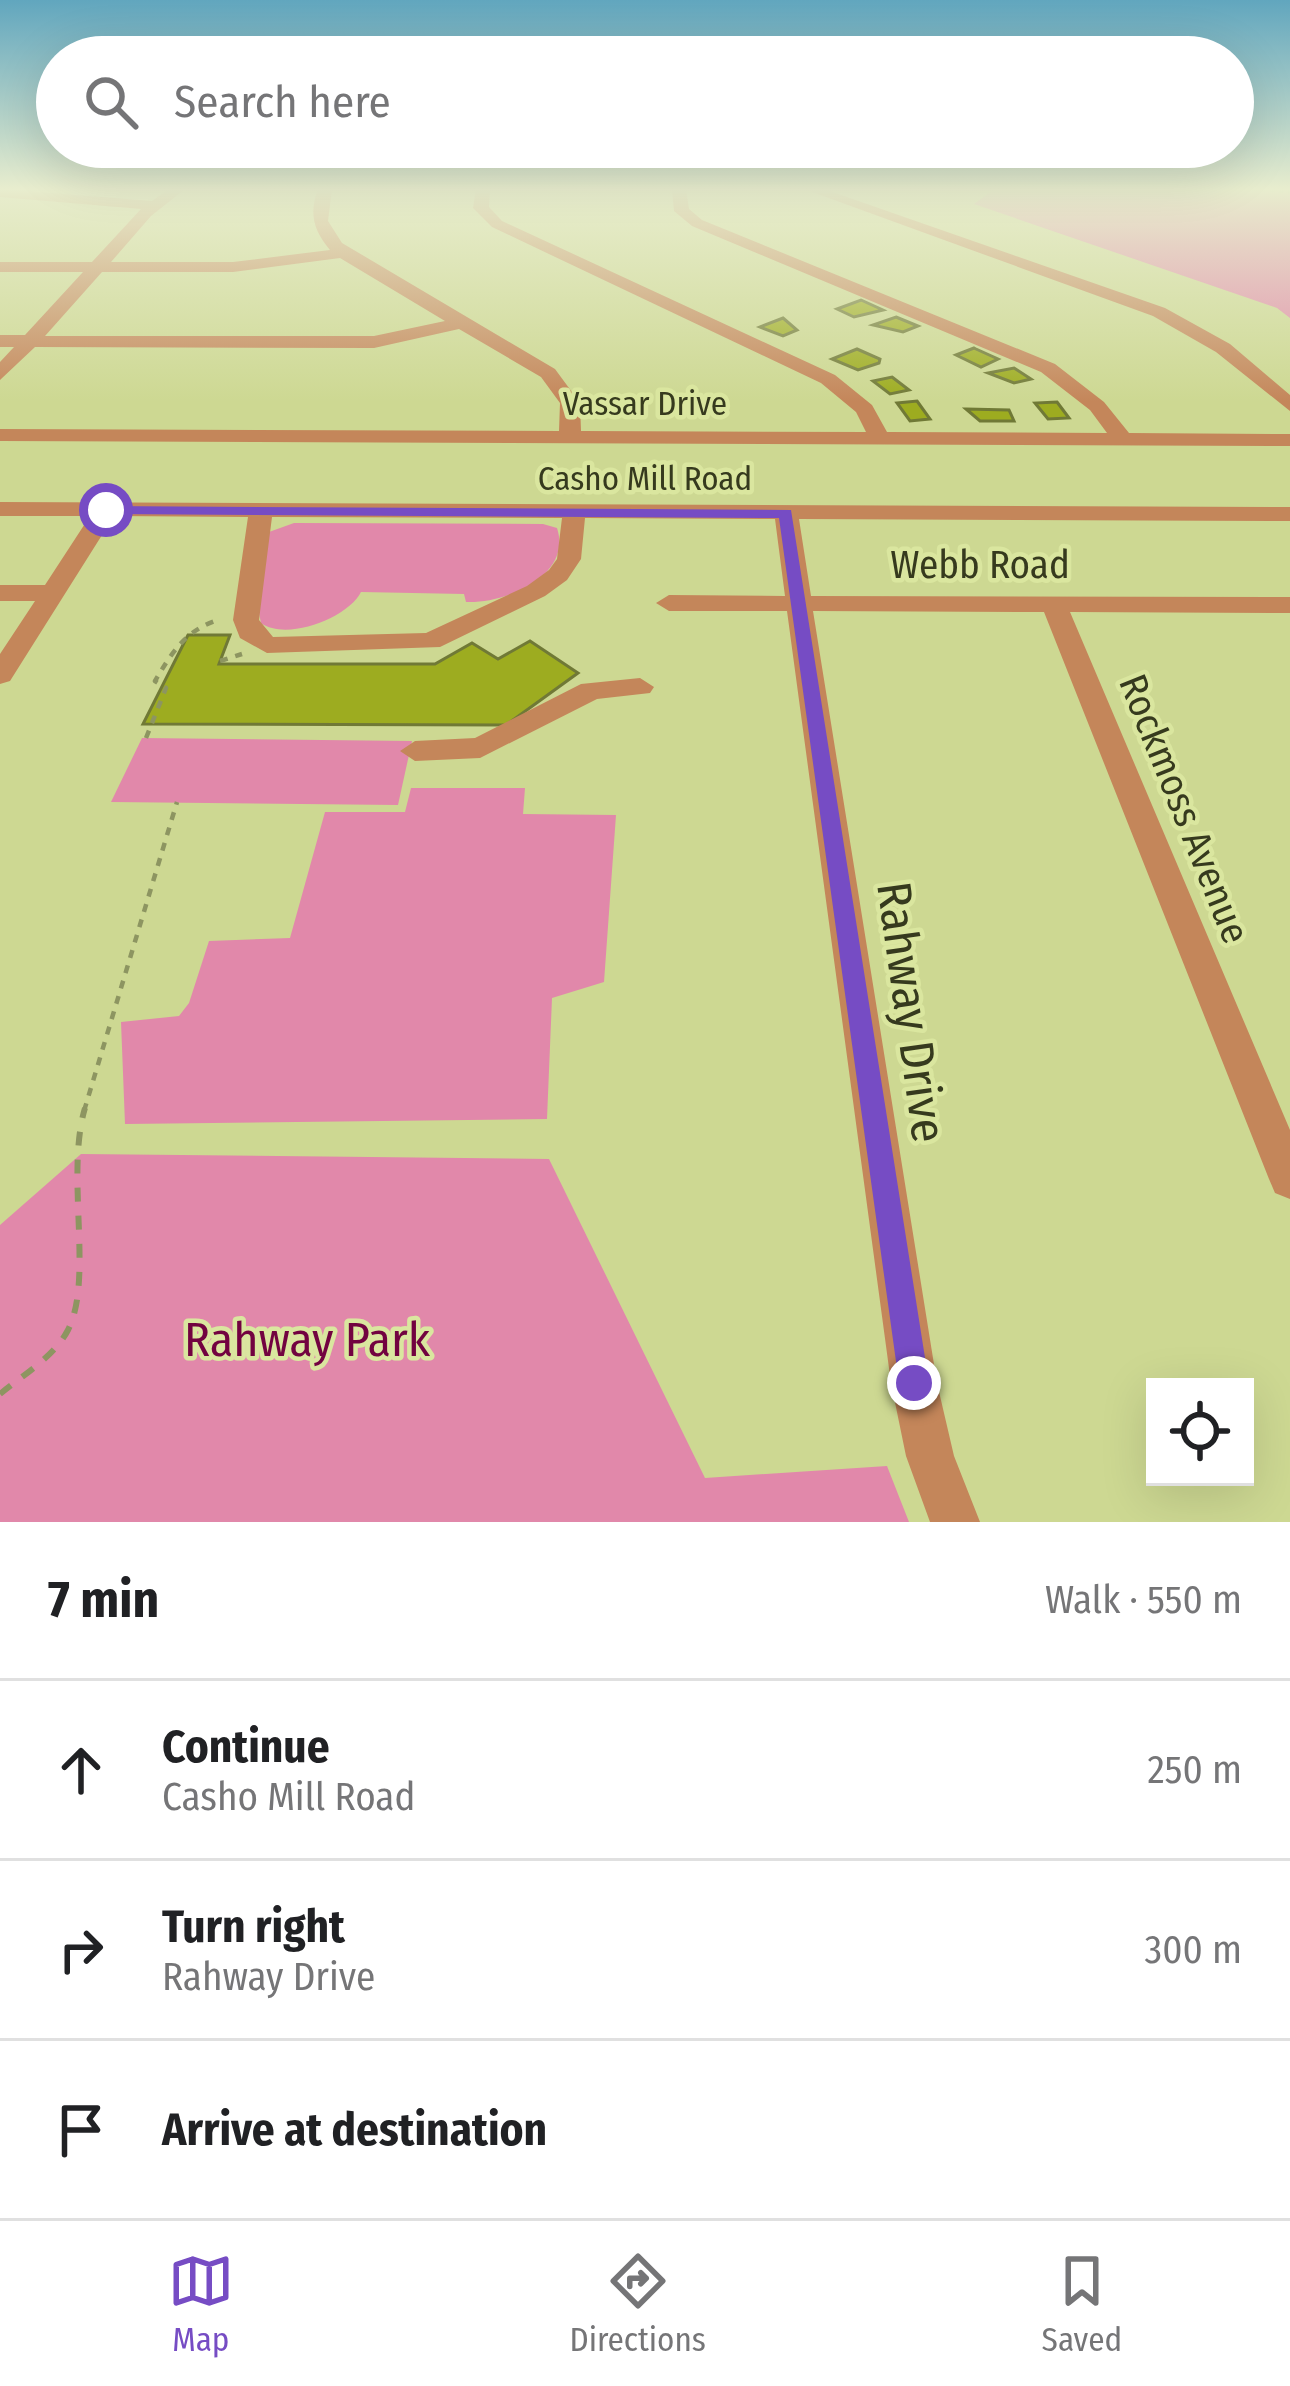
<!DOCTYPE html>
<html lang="en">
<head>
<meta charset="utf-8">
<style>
	:root { --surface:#fff; --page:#f6f6f6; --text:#202124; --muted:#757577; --line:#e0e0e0; --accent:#764cc4 }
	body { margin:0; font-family:"Fira Sans Condensed",sans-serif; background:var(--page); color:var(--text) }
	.controls { position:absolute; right:36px; bottom:36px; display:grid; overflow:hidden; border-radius:0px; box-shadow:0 12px 48px #0002 }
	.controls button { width:108px; height:108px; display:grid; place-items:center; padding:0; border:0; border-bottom:3px solid var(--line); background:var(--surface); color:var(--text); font:60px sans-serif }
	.stop { position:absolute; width:36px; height:36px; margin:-27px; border:9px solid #764cc4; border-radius:50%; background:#fff }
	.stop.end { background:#764cc4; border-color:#fff; box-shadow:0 3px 12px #0008 }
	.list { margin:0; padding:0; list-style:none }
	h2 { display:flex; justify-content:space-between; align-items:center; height:156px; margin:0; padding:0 48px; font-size:51px }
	h2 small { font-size:39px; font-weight:400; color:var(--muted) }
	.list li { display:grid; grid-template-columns:78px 1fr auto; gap:36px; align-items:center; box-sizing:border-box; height:180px; padding:0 48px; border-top:3px solid var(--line) }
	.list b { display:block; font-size:45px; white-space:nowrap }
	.list p { margin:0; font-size:39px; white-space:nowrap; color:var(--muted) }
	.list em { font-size:39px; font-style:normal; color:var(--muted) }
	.icon { flex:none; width:66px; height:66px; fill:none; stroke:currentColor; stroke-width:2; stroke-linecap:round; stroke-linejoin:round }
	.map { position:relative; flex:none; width:1290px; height:1522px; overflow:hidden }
	.search { position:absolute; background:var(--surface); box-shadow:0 12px 48px #0002; left:36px; right:36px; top:36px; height:132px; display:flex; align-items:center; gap:30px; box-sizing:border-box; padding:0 42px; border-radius:66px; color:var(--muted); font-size:45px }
	.sheet { height:696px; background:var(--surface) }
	nav { display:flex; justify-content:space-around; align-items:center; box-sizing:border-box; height:168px; border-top:3px solid var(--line); background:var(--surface); font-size:33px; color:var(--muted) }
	nav a { display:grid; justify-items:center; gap:6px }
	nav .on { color:var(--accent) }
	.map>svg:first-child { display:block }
	.green { fill:#e188aa }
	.building { fill:#9dac20; stroke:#707936; stroke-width:3 }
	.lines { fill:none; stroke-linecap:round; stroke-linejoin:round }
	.path-far2 { stroke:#8d9561; stroke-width:3; stroke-dasharray:4.5 4.5; stroke-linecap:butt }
	.path-far1 { stroke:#8d9561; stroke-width:4.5; stroke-dasharray:8 8; stroke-linecap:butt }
	.path { stroke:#8d9561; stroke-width:6; stroke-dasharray:14 14; stroke-linecap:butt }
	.minor { fill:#c4865a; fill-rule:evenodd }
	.route { fill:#764cc4 }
	.labels { text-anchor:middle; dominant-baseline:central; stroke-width:9; stroke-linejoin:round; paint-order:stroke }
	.far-street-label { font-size:33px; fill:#363a1e; stroke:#dae69f }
	.street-label { font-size:39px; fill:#363a1e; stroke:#dae69f }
	.near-street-label { font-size:48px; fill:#363a1e; stroke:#dae69f }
	.near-park-label { font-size:48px; fill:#720240; stroke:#dae69f }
</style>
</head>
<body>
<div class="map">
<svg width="1290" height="1522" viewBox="0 0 1290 1522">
	<rect width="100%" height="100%" fill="#cdd892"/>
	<path class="green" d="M995 189H1290V318L1277 308 974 204Z
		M294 523 543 524 557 528C573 576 505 604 466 602L464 594 361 592C349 617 287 642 261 623L259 613 269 532Z
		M142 738 412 741 398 805 111 802Z
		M411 788H525L523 814 616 815 604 982 552 998 547 1119 125 1124 121 1022 179 1016 189 1003 209 941 290 938 325 812H405Z
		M81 1154 549 1159 705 1478 887 1466 909 1522H0V1225Z"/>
	<path class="building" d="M861 300 883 310 854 317 837 309Z
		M896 317 918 326 903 332 873 325Z
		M783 318 797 330 783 336 760 327Z
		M974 348 976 349 998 359 981 367 956 355Z
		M857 349 880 359 879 363 858 370 832 359Z
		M1014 368 1031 379 1014 383 988 373Z
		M892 377 909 390 890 394 873 381Z
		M917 401 930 419 910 421 897 403Z
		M1057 402 1069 418 1048 419 1035 403Z
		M966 409 1009 410 1014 421H980Z
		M188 635H230L219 664H435L472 643 498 659 530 641 578 673 506 725 143 724Z"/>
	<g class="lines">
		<path class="path-far2" d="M1252 189 1290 192"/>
		<path class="path-far1" d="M220 661 242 654
			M146 738 166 688 155 681C171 654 184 632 215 621
			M84 1111 177 802"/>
		<path class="path" d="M0 1394C23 1375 54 1357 68 1330 94 1279 65 1175 85 1108"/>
		<path class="minor" d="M0 189 152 201 169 189H185L151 216 111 262H233L330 250C313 230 309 213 318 189H332L328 221 342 243 555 369 580 403 581 431 866 432 856 412 821 383 492 227 473 208 476 189H490L489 207 502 221 835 375 872 405 887 432 1107 433 1090 410 1041 372 692 226 674 211 672 189H686L689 209 702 220 1055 364 1104 402 1129 433 1290 434V446L0 441V429L559 431 560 403 541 377 459 329 374 348 35 347 0 380V362L14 347H0V335H25L83 272H0V262H92L141 209 0 197ZM340 258 445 321 374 336H45L102 272H233Z
			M804 189H824L1165 308 1230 344 1290 395V411L1216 352 1153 316Z
			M0 502 1290 507V521L799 519 811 596 1290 597V613L1070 612 1290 1130V1199L1275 1193 1269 1179 1044 612 813 611 937 1383 954 1456 980 1522H930L906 1456 891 1383 787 611H669L656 603 669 595 785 596 775 519 585 518 581 559 567 580 545 596 440 647 267 653 240 638 233 620 248 517 114 516 10 681 0 684V654L35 601H0V585H45L90 516H0ZM272 517 562 518 557 559 549 570 527 586 426 633 273 637 259 620Z
			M640 678 654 687 650 693 597 699 480 758 415 761 400 751 415 741 475 738 581 684Z"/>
	</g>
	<linearGradient id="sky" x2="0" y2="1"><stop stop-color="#61a6be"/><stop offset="0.47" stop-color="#e8edce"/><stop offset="1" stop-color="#e8edce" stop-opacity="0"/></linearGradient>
	<rect width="1290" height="402" fill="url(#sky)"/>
	<path class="route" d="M101 506 791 510 929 1383 925 1393 914 1398 903 1393 899 1383 779 518 106 514Z"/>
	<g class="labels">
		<g class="far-street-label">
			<text x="645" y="404">Vassar Drive</text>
			<text x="645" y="479">Casho Mill Road</text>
		</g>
		<g class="street-label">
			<text x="980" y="565">Webb Road</text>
			<text transform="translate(1184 809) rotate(68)">Rockmoss Avenue</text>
		</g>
		<g class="near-street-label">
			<text transform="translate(911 1012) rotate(82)">Rahway Drive</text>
		</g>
		<g class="near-park-label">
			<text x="307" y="1340">Rahway Park</text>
		</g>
	</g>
</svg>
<div class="controls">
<button><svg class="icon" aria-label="locate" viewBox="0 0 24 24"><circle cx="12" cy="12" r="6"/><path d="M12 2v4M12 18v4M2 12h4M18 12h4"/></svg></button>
</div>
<div class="stop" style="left:106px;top:510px"></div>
<div class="stop end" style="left:914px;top:1383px"></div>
<div class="search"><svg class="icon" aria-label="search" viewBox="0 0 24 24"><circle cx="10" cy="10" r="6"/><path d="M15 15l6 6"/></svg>Search here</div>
</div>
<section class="sheet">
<h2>7 min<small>Walk · 550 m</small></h2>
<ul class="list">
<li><svg class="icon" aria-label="ahead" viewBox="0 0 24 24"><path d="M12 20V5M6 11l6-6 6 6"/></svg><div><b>Continue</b><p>Casho Mill Road</p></div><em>250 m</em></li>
<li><svg class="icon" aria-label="right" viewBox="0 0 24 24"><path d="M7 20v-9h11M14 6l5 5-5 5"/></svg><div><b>Turn right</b><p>Rahway Drive</p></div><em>300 m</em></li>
<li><svg class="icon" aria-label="arrive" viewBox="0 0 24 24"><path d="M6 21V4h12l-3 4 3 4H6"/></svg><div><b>Arrive at destination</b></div></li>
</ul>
</section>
<nav>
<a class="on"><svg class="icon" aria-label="map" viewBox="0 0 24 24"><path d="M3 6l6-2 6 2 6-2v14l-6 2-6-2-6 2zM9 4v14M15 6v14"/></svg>Map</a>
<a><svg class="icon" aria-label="directions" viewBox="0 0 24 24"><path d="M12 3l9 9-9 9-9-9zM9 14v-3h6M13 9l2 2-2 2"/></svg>Directions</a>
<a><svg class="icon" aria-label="saved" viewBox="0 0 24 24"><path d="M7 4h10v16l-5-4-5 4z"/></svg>Saved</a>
</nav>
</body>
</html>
